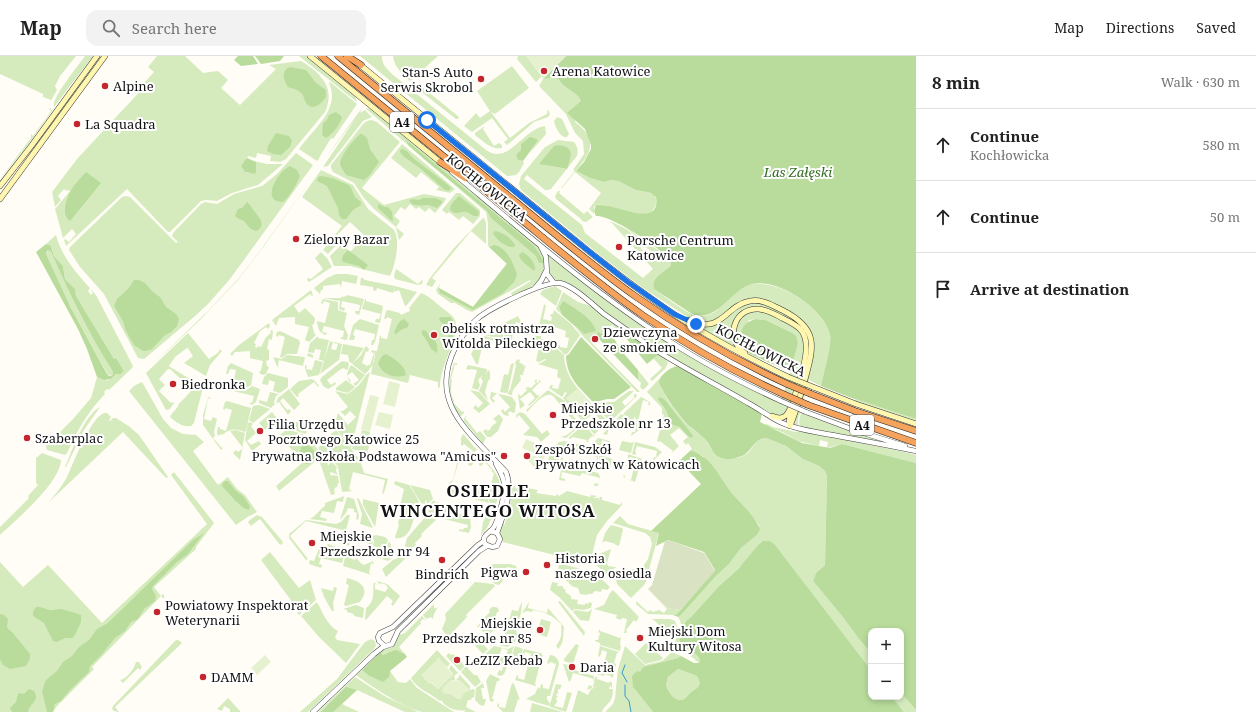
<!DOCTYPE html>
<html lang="en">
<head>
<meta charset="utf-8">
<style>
	:root { --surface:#fff; --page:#f2f2f2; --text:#222; --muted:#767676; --line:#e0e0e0 }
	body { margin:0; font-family:"Noto Serif",serif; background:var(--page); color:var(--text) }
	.controls { position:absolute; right:12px; bottom:12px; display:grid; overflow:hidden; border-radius:8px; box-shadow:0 2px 6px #0003 }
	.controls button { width:36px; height:36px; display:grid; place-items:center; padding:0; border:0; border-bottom:1px solid var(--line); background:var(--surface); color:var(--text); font:20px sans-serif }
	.stop { position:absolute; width:12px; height:12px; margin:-9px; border:3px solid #1a73e8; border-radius:50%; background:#fff }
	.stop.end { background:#1a73e8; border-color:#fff; box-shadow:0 1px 4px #0008 }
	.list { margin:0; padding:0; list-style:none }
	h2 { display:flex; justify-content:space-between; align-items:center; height:52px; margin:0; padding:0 16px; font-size:17px }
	h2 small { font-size:13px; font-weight:400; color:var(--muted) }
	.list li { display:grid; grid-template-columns:26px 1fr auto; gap:12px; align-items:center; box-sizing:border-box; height:72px; padding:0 16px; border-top:1px solid var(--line) }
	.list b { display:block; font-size:15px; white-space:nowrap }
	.list p { margin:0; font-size:13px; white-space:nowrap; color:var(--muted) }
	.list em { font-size:13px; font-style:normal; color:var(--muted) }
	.icon { flex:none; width:22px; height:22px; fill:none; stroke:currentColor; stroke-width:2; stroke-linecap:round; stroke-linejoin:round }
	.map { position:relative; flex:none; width:916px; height:656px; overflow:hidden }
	header { display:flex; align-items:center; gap:24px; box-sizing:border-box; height:56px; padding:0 20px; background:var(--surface); border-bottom:1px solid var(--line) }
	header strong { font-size:19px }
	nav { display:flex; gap:22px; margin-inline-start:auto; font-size:14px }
	.search { width:280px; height:36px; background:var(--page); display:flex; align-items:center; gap:10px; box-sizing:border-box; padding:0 14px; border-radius:12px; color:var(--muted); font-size:15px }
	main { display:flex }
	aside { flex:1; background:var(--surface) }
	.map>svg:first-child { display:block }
	.green { fill:#d5ebbd; fill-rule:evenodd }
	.forest { fill:#b9dc9c; fill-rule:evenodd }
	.cemetery { fill:#d9e3c4 }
	.pitch { fill:#e6f2cf }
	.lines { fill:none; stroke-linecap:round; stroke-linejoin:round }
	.stream { stroke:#3f96cf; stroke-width:1 }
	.tertiary-casing { stroke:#444; stroke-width:5.5 }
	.secondary-casing { stroke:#333; stroke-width:6 }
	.motorway-casing { stroke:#222; stroke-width:7 }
	.tertiary { stroke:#fff; stroke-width:4.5 }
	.secondary { stroke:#fff6b0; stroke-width:5 }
	.motorway { stroke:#f5a25d; stroke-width:6 }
	.tertiary-bridge-casing { stroke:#444; stroke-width:5.5; stroke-linecap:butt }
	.secondary-bridge-casing { stroke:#333; stroke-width:6; stroke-linecap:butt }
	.motorway-bridge-casing { stroke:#222; stroke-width:7; stroke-linecap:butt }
	.tertiary-bridge { stroke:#fff; stroke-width:4.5 }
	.secondary-bridge { stroke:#fff6b0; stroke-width:5 }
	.motorway-bridge { stroke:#f5a25d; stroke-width:6 }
	.route { stroke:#1a73e8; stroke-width:5 }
	.poi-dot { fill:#c4262e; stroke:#fff; stroke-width:1.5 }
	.labels { text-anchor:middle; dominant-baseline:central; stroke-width:4; stroke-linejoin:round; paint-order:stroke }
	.shield { fill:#fff; stroke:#585858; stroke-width:1 }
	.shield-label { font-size:12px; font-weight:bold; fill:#111 }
	.poi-label { font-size:13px; fill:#111; stroke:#fff; text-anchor:start }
	.park-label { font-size:13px; font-style:italic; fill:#2f6b1f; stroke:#fff }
	.street-label { font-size:13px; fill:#111; stroke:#fff }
	.district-label { font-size:17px; font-weight:bold; letter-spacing:1px; fill:#111; stroke:#fff }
</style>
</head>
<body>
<header>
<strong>Map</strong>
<div class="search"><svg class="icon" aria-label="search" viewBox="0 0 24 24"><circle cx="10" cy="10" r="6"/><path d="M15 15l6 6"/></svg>Search here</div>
<nav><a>Map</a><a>Directions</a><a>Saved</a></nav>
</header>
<main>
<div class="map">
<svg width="916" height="656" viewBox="0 0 916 656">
	<rect width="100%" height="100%" fill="#fffdf5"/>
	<path class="green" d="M0 0H76L60 20 55 30 57 34 49 48 51 44 43 41V38L0 18Z
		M85 0H93L54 51C51 42 79 9 85 0Z
		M100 0H101L44 80 55 61Z
		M157 0H185L203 17 218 15 228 24 221 32 240 49 276 13 269 9 301 5C321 17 336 32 325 56L286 103 280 106 270 105 271 100 257 97 256 102 248 100 246 105 241 110 247 117H251L256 111V106L254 105 267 108H283L258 129 232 137 217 145 206 144 201 145 170 176H168L127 133 66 190 64 184 65 183 69 186 76 178 72 173 63 182 55 153 70 135 68 134 67 135 64 133 58 140 61 144 55 151 52 136 77 103 145 30 144 27 154 16 148 11Z
		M299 0H306L310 3 355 40 357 46Z
		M360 0H382C381 9 390 16 397 22L486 94C508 110 523 73 545 70L546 78 529 98 537 86 522 91 518 104 523 105 524 107 519 116 516 119 507 120Z
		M393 0H438L410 25C402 17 394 11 393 0Z
		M518 0H533L546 16 536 26 517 3Z
		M512 10 529 32 495 58 491 56 510 82 529 67 547 58 548 53 550 58 548 61 534 66 507 89 504 86 508 83 492 62 472 76 464 70 476 57 480 62 490 55 477 35Z
		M556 19 563 29 578 40 581 45 575 66C599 84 591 96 576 115L590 122 604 126 611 124 618 125 636 134 654 138C659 146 655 153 649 158 631 162 614 147 596 149L594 151V158L596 160 589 153 601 137 575 116 562 132H561L575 115 573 114 584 98 583 85 575 77 566 58 539 30 543 23 552 22Z
		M330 26 357 48 333 83 331 82 319 102V103L317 105 299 93C313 73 341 53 329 27Z
		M421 30 459 61 458 63H456L419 34Z
		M50 52 52 55 27 90 0 123 31 82V78L33 80 51 55 49 53Z
		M365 52 372 53 539 191C556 218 536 230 513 241L511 237 531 225 530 224 472 256 467 254 455 247H451L438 238 436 234 440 228 439 232 473 251 507 207 488 190V167L486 156Z
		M362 53 360 57 365 54 372 61 363 65 328 110 323 111 356 62 324 104 359 56Z
		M557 61 562 63 569 78 567 81H564C559 79 555 70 554 65Z
		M371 64 377 66 400 86 362 132 384 149 424 138 446 142 445 145 435 157 429 152 425 156 419 151 416 153 410 148 405 154 401 151 394 160 400 165 396 171 404 178 399 184 396 171 374 153 364 142 354 127 333 116 331 112V109L363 68 367 65Z
		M485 70 483 73 494 90 499 87 502 89V92C491 94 483 85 475 79V77Z
		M558 84 574 86C578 91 578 95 577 100L551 133 548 134H545L527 119 524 123 582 169 585 177 643 222 653 213 610 165 628 174 639 186 641 193 649 200 652 199V196L643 189 628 173 665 199 670 205 671 209C665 215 651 223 654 233 663 239 688 259 698 260 720 262 728 238 746 230 773 219 825 251 830 279 832 289 823 319 821 330L809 324 798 364V370L795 369 794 368 812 304 814 293 813 281 805 267 794 258 755 243 716 264 705 267 689 262 643 232 601 200 521 134 519 128 521 120 545 91ZM571 101 566 113 545 109Z
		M402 88 455 133 450 137 436 134 439 131 421 116 416 122 391 102Z
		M296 97 313 109 230 223 208 248 195 260 144 303 138 302 104 238 80 211 69 194 70 191 122 141 126 140 130 141 176 187 178 186 172 180 173 177 201 148 205 146 217 148 234 138 262 130 277 118Z
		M321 114 353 129 368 153 394 174C401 185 395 209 390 220L350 210H334L330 200 342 188 350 196 365 180 350 166 335 181 339 186 328 198 323 194 342 170 302 141Z
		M316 117 264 190 238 224 200 264 150 311 208 255 239 222 259 196Z
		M558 135H560L559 137 584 158 587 155 593 161 586 166 582 165 581 163 556 143 555 140Z
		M456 137H460L480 154V160L473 168 463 160 459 164 449 156 447 158 442 154Z
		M483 162H484L486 167V188L471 175 432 222 436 225 432 231 426 229 430 222 454 192Z
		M56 179C61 199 76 217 90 232L88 235 91 239 93 237 91 234H92L97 241 133 310 132 312 109 334 107 333 104 336 105 338C87 357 78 373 67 397L65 399 47 394 46 390 73 363 91 342 97 321C107 325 108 327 116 318H121L124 315 116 302 114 303 76 240 74 232 65 223 63 210 54 200 52 192 46 188Z
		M48 194 51 196C69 237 89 278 113 316L112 320 108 319 71 252 47 200 46 198Z
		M321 196 327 202 332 211 309 226 307 224 308 222 311 223 323 213 315 202Z
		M547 196C577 221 608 246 640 268 685 299 732 325 781 347L798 288 760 263 749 264 740 281 741 291C739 288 737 284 736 280 734 266 746 254 760 255 768 256 776 262 783 265 789 268 797 271 801 278 804 283 804 289 804 295L787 356 784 360H776L680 307 629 273 563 226 553 224 549 220Z
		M396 213 418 228 422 224 423 225 422 228 418 229 395 223 394 220Z
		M336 218H347L358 220 356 228 342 225 341 232 340 228 323 230V234H321L320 238 314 232 327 222Z
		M361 221 365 224 395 230 393 237 377 232 376 235 373 234V231L360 229Z
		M395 230 417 236 407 249 405 250 399 234 394 236Z
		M555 230 562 235 556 250 540 238 543 234Z
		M311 234 313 239 312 240 310 238 294 250 299 257 305 252 315 262 314 268 312 269 315 279 317 278 309 286 305 284 309 271 295 268V261L279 262 276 270 272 264Z
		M563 236 578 246 591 250 624 274 620 277 612 269 608 272 611 275 610 278 615 284 611 281 599 276 591 286 640 336H637L580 277 575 271 584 278 563 245 559 251 562 259 556 253Z
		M421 237C429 240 435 246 441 251 446 255 453 259 455 264 461 278 439 312 440 331L438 332V326L410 319 408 327 371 318 375 295H377L379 286 380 285H379L380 279 381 280V282L387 283 392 263 387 261 386 263H384L386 255 388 254 400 257 401 259 410 255 409 252Z
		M347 239 364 243 359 259 355 257V255H359L360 249 342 245 341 251 345 252 344 255 339 253 340 245 323 242H341V241L347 240Z
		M323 243 338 246V254L347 257 344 270 348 279 347 284 341 283V281H343L344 275 324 270 322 276 327 277 326 279C319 277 318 273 317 265L325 267 330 247 324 245 323 248 321 247Z
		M365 243H366V245L383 250 380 267 375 266 376 263H379L381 258 362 253Z
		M757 246C765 248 773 252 780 255 800 265 812 273 810 298L792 362 810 291C809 286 808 281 805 276 800 268 791 264 783 260 775 257 768 252 759 251 744 250 731 263 731 278 732 284 734 288 736 293L698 271C702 270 710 271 716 268 731 262 739 247 757 246Z
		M544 248 546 250 543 263 551 265 552 261 550 260 551 258H553L554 254 571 268 580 279 568 297 565 299 557 291 560 289V291L567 292 569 282 565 281 566 275 546 268 544 274 550 276 549 279 541 277 538 274Z
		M518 260 522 268 516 266 511 286 507 285 500 269Z
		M360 263 379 269 375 286 373 289H371L372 284H374L375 278 355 273 353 279 355 280 354 284H349L353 269Z
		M269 267 270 270 268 273 266 271 260 275 254 287 256 288 255 291 257 292 258 290 261 291 266 281 271 277 270 275 272 274 273 276 272 284 269 283 267 293 269 294V304L266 305 267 310 269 311 266 318 263 319 259 317 261 314 263 305 250 302V295L235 296 232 300 230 298 239 289Z
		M499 270 505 284 485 279 488 276Z
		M280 275 299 284 300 287 297 298H287L282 302 280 301 285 281 279 279 278 281 276 280 277 276Z
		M188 277 209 303 219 296V293L222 295 210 309 206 320 184 307 193 300 187 291V292L175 301 169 310 167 309 198 328 196 329H192V327L187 325 185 327 170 313H168L159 323 165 329 159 335 171 347 173 346 174 347 170 353 166 354 146 317Z
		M318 280V282L329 284 324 305 307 300 308 297 313 299V302L319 303 321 294 315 293 314 297 308 296 310 287Z
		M484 280 506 285 508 289 490 284 489 289 483 287 478 308H476L471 298 478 286Z
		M536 280H541V283L550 285 549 290 554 292 553 295 556 292 564 299C565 325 582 335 597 354L583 366 563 342 567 337 565 336 562 341 549 332 551 329H553L552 332 558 333 561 323 557 321 558 314 538 308 546 304 545 303 539 306 536 305 540 286 534 285 533 287 531 286 532 282Z
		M330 285 333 286 331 293 336 294 338 288 334 287V286L342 288 339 304 320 318Z
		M343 288 364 292 353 307H351L349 305 348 299 341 298Z
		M366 290 369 293 368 296 366 295 362 307 367 310 368 309H370L374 297 371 296 372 294 375 295C375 305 373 311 365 318L352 308 361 299Z
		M659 298 666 303 668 307 665 313 652 325 650 323 662 312 653 302Z
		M287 299 305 301 303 310 279 304 278 309 279 311 277 310 273 301 282 303Z
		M518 303 520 304 519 306 524 309 523 311 526 309 522 321V319H520L521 324 513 334 512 339 507 338 510 334 516 310 515 306Z
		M315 304 323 306 319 319 308 321 305 312V309L307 310 306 313 312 314Z
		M342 305 347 306 349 307 348 313 346 314 344 312 341 313 327 324 331 329 335 326 336 328 328 333 323 330 320 324 322 321Z
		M231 307 253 317 251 329 248 331 232 332 236 314 230 313 228 318H226L228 310Z
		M454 307H457V309L455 308 451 323 452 324C451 332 450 338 454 345L453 346 462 356 464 355V357L461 360 458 359C449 339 447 327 454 307Z
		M514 307 508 336 506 337 500 336 504 318 508 319 511 308Z
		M351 309 365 319 356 330 353 328 359 324 352 316 347 320 351 325 350 326C345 320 348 314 351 309Z
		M468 309 487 313 486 319 488 314 490 316V323L488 325 485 336 488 344 479 335 483 325 481 323 482 320 478 324 480 329 478 334 472 332 477 314 470 313V314L466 313Z
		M638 314 649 328 643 334 640 331 641 327 638 324Z
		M370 316 351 392 337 374 340 371 336 364 338 357 348 369 356 361 350 355 345 360 340 355H343L348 351 335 335 348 338 359 329 366 319Z
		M268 317 288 322V331L280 337 273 335 275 326 269 324 268 329 262 328 264 321Z
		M660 322 659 324C662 339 678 359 689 370 694 375 701 378 706 384 710 390 712 396 719 401 722 403 726 403 730 403 736 402 743 401 748 397 754 391 755 383 766 382L786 390 803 403 819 410 825 415 827 420 825 509 816 517 813 525 842 560 859 583 871 597V614L780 496 761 486 745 506 719 530 691 561 686 565 679 579 680 586C685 593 697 596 700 604L699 607 675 587C676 579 685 569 678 561L682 558 716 520 729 508 741 492 757 479 759 469 727 431 713 411 703 400 696 398 691 394 692 393 688 387 686 389 683 385 688 381 679 372 670 379 679 390 672 397 673 395 660 385 659 386 657 385 664 359 662 358V352L647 336Z
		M312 323 315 325 319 330 318 331 314 326 298 338 299 340 297 341 290 333 299 325Z
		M538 323 536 326 538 327 539 324 541 325 532 334 538 340 540 338 538 342 529 350 528 349 535 342 530 336 520 343 525 349 520 353 518 339V338L521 340 527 334 525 332 529 331 531 332 536 327 534 325Z
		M346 324 355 331 348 337 336 334V332Z
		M142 326 163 363 171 372 183 378 196 379 204 386 193 395 218 429 228 421 237 433 245 439 257 456 252 459 249 460 236 469 129 335 134 330Z
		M198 328 203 331 194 367 191 370C182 371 177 367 170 361 172 356 178 353 179 347H180L192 334V332L195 333Z
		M252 330 260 333 256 346 252 349 250 348V346L252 347 254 340 233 335 234 333H248Z
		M289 333 300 348 294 354 283 342 280 345 287 354 289 353 291 355 288 359 279 346 276 347 278 342Z
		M470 334 479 336 490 348 479 357 473 352 476 349 478 352 483 347Z
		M548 334 565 345 566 348 565 350 570 357 573 355 575 358 573 360 580 367 582 366 583 367 566 382 560 381C566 381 575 374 576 368L553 340C545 334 533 350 527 356L526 354C534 348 540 340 548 334Z
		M629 335H634L622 346 625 350 634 342V338H636L637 340 610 366 597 351V348L603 346H614Z
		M270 336 279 338 276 340 274 346 275 348 271 352 259 347V344L267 346Z
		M491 336 512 341 516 347 515 356 513 357 510 355 508 357 509 360 504 359 501 355 503 353 505 356 510 351 497 337 492 342 495 345 493 347 490 342Z
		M209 341 211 342 208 343 204 363 211 365 213 361 217 363 214 376 215 380 213 382 222 392 224 391 221 394 203 369V359L208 342Z
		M641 341 650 346V349H648L649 346 643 344 638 365 644 366 645 364H646L645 367 637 365 634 360V365L628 361 629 360 628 361 623 358Z
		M855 343 916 363V366L856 346Z
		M227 345 251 352 246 375 244 376C235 372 230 373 222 379L221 378 218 380 217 377 218 371H220V373L226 375 232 354 225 352V354L223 353 225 346Z
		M259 349 270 353 253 367 249 364 253 350Z
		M100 351 84 374 66 411H65C72 395 84 359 100 351Z
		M598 355 609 367 606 366 595 378 596 380 584 367 586 366 592 372 600 364 595 357Z
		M272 356 283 370 278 375 273 368 265 374 259 367Z
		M520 356 525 358 542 378 547 374 550 378 541 386 537 381 523 379 530 372 519 359 516 362V359Z
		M801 356 805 359 806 358 886 387 800 371 799 366Z
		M104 357H107L111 361 109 364 110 365 113 362H116L130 371 139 379 168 421 166 422 123 376 49 446C55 439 61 431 66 423 73 409 90 362 104 357Z
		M499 358 503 363 498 375 491 381H487L483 375 486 373 488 375 491 372V371L497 366 493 363Z
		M621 358 636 366 639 374 631 380 632 376H635L636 371 615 367 613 373 609 372 607 379 603 378Z
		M466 360H467L465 362 477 377 480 375 486 382 483 388 464 365V362Z
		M303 361 304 362 302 364 304 366 306 365 308 366 303 370 307 376 305 378 289 372Z
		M250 366 253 368 251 370 256 377 247 385 251 389 259 385 261 388 252 395 245 384 248 367Z
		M767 368 773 371 796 376 800 374 909 397 916 399V407L842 388 827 392 828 386 820 384 819 390 798 385 784 377 765 369Z
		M584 369 595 381 592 380 588 384 589 386H586L587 384 572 381 571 383 568 382Z
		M287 373 307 380 321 398 330 405 327 408 329 409 331 405 337 411 336 415 338 419 331 416 330 417 331 420 333 419 338 420 339 427 337 428 338 430 334 433 335 438 331 439 319 404H317L279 435 276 430 302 407 282 381 273 388 272 386Z
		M236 374 245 377 240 404 233 397 236 394 238 396 243 392 230 375Z
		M336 374 360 404 364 417 388 423 384 437 382 438 385 424 353 416 349 433 352 435 342 436 338 411C334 403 324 399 318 392L331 380V378Z
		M362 374 370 376 367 387 369 390 367 398H364L365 397 352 393 356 381H360Z
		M463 378 477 394 472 397 473 395 464 388 462 390 461 389V382Z
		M598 382 610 385 609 389H607L608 386 602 384 600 393 606 395 607 390H609L606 400 599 398 595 385Z
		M564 385 596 392 598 400V408L592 409 593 406 596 407 597 401 580 396 579 399 561 394 559 400 563 402V404L559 403 552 395 559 386Z
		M622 385 632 387 634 385 631 397 619 394Z
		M635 386 655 391 662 396 654 404 653 403 654 401H656L657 395 637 390 635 396H636V399L632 398Z
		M551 396 560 405 559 409 557 410 547 407Z
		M42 397 61 404C60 427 16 464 0 479V471L29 442 28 440 38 429 36 427V402Z
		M628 398 642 403 635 426 623 421 624 419 625 420V422L631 424 636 403 630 401V403H628Z
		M481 399 471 410 468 409 469 406 459 404 453 425 448 430 453 434 476 440 477 444 451 437 448 435 449 427 453 424 458 403 473 405Z
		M599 399 612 403 610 411 601 414 599 410Z
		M483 402C498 419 505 425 496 448L490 447 486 432H490L494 417 492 416V414L485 406 481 410 479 409V407L483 405 482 404Z
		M564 408 598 417 600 420 598 430H594L595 427 598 428 600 422 582 417 580 420 562 416 561 422 565 423V425L559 424 562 409Z
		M174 416 214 467 196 491V493L154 531 161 540 163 538 164 539V543L161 540 92 611 94 613 57 650 53 656H0V506L23 531 48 509 102 567 207 468 171 419Z
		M395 425 409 429C414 437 422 446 419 456L414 459C413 470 408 484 395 482V481L399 469 398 468 401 450H400L404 433 394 428Z
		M410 429 430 434 433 443 426 449 425 448 427 446 425 444V448L421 447Z
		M515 429V432L517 433V430L538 434 536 437 556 440 557 438 559 440 567 435 590 441 591 439 597 440 593 442H598L600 444 599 441H602V444L620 449 622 446V449L607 465 597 479 591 503 589 507H586L503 486C498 479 500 472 504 465V470L507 461 512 439 510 444 511 433Z
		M480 430 486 431 489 447 485 446V444L484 446 478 444 477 440Z
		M344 440 343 446 337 445 334 457 322 455 320 461 327 463 326 465 310 463C316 460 319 454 325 450V447Z
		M347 441 354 443 359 459 358 464 356 463 357 457 354 456V453L348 452 346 457 340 464Z
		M358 442 359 443 373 472 360 468 362 458 357 443Z
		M363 443 379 447 375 471 363 449Z
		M434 444 442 460 441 461 428 456 429 454 427 450Z
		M436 446 456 452 455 457 443 460Z
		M457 450H459L457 457 470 461 471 471 469 477 459 475 460 473 463 474 464 472H467L468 469 444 463 445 460 456 458Z
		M488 457H493V459L487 472 481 479 483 466Z
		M428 458 441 462 436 461V464L421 478 422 480 415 487 416 489 408 496 405 490 407 482Z
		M257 459 262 461 283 486 282 488 280 489 260 463 251 470 248 466 251 463Z
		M347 459H350L344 482 351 484 349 490 341 487 340 489 343 474 306 465 290 480 308 503 306 504 289 482V478L306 464 336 468 341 466Z
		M620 460 628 468 659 477 645 528 631 542 617 528 616 523 623 516 631 523 636 518 631 513 641 514 648 503 652 488 650 481 645 477 613 467Z
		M611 469 622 472 623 474 619 490 615 489 616 488 605 485 602 487 605 477Z
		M357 477 364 479 367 481H371L373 485 372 489 353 482Z
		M376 479 385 481 388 484 381 503 377 501 378 498 382 499 383 493 373 490 374 485 372 480Z
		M389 485C392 492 396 500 388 505L382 503Z
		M328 488 339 492 345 496 342 507 321 502 319 508 322 509 321 512 309 508 310 504 314 505 319 493 326 495Z
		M611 493 607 507 608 510 616 511 608 519 596 509 599 498Z
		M270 496 299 532 310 524 316 544 299 559 297 557 299 555 261 504Z
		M346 497 348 498 347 501 355 504 356 502 362 508 364 509 373 505 374 508 371 507 369 517 372 519 343 510Z
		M408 498 409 499 386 521 382 513 393 504Z
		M559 507C579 513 595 515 610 531L607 534 602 533 601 536 595 535 592 538H588L587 539 580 538 578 532 571 530 572 529 569 528V526L566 525V523L560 521 561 516 558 515Z
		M493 508H510L516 510 517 512 515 518 511 517 513 512 507 511 502 526 499 529 495 528 484 517Z
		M347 522C360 525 371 532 360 546L346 550 344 549 349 529 346 528Z
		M377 525 387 528 400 540 393 550 391 548 393 545 387 540 366 564 365 563 366 552C376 545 372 536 374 526L377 529 375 528V533L385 536 388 532 386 529 382 527 381 529 380 527 379 528Z
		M475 526 493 528 495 530 466 559 467 561 451 578 447 580 442 573 446 563 445 558Z
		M552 526 558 527 557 530H563V532L566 534 565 536 571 540V543L578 544 577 548 585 549V547L588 548 589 546 592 547 591 552 583 554 575 553 572 555 560 542 550 534Z
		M334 531 337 532 333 547 334 555H332L324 541 321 532 333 535Z
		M648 533 667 552 680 554 676 559 648 558 636 548V545L648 556 650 554 653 556 659 554 664 557 667 553Z
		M613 534 639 561 636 566 634 564 626 574 627 576 626 577H624L627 563 622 562 621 564 616 562 617 559 594 553 604 549 610 537Z
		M522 545 521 557 516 574 517 579 515 586 507 591 499 589 502 578 505 579 512 554 518 555Z
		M560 545 585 576 584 580 558 546Z
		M317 546C323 557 327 569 338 575L335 581 337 584 360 588 346 607 319 581 301 560Z
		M529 546 528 552 547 557 548 552 564 571C563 579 564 588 558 593L556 589C562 584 562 575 561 568 551 558 546 557 533 554L532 556 527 555 522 557Z
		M434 548V551L435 553 438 551 434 558 433 563 431 561 426 563 423 559Z
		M356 549 364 552 363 562 354 560V558L347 556V554L343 553Z
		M495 551 498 552 499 556H497L495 563 497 564 495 565 493 569 495 570V572L493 571 494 574 487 580 476 569 478 570 482 564 481 561 487 566 484 562 490 556 489 554 492 551Z
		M592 553 589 565 580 564 573 556 575 554 588 556Z
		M422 560 426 565 423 563 420 566 422 569 420 568 399 591 405 598C394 595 393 593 383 599L380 596C391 587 392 598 398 579L405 577Z
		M541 563 551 566 547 581 537 578Z
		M651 563H670L675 565 677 571 673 580 669 581V579L654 564Z
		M600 573V575L620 582 621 580 620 588 621 590 620 595 600 589V587L595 585V584H598L600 577 598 576Z
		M467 578 472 579 488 593 483 598 471 585 472 584 468 581 462 587V584Z
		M371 583 375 585 376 590 372 595 308 656H300L337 623 361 591 365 586Z
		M176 584H178L182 587 115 651 119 656 114 655 112 653 113 650Z
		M646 587 663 602 661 604 645 608 635 598Z
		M576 588 579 589 573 608 564 605V603Z
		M494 590 508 593 514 590 510 602 506 600 508 594 502 592 499 600 510 603 504 618 501 620 497 619 499 614 502 615 503 609 483 603 484 599Z
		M515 590 523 593 519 604 511 602Z
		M600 590 619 596 617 597 614 607 616 608 613 621 611 622V620L605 618 604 620 593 617 596 610 597 611 596 614 602 616 607 596 602 594 600 601 598 600Z
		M625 590 645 609 662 605 672 596 681 600 678 602 643 611 633 631 653 656H605L613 648 615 642 618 613Z
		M524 593 541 597 543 600 541 603 535 628 536 629V630L515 624 517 619H518V622L524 624 531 598 525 596 524 599 522 598Z
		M437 594 450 608 447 611 438 602 429 627 430 626 438 633 453 618 449 613 451 609 458 617 454 620 455 624H451L445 638H451L458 643 465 636 461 625 456 624 459 621V618L470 630V634L473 633 475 634 474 642 472 641 471 644H468L466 651 476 656H464L466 654C457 656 446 652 441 644L440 645C430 637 417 633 411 622Z
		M449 597 451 599 453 598 457 601 455 603 458 606 460 605 465 610 460 615 446 600Z
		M550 599C555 599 559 603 559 608L550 640H547V643L550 648 556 628 562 629 560 633H558V637L556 639 558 641 556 642 557 646 554 650 563 652 567 636 572 637 566 656 550 651V648L549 650 526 643 535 638 538 631 540 633 541 628 543 629V632L549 633 556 608 550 606 549 608 547 607Z
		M136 606H139L142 611 140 614 138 612 123 627 120 624C127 623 134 613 136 606Z
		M563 608 569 609 568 612 594 620 592 632 587 634 589 629 592 630 594 623 573 617 571 624 569 626Z
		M466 610 474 619H477L481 626 475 631 461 616Z
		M678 613 697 620 700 627C698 632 696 633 691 636 689 638 687 641 684 643 675 647 668 636 666 629L668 621Z
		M362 614 368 619 390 615 398 626 406 627 410 623 417 632 454 656C444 656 432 656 422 656 404 652 372 631 356 619Z
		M490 618 500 623 499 625H497L492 643H494L493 646 490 645 486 625Z
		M355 621 386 641 418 656H405L357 634 342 648 359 656H318Z
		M595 621H597V623L609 627 610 625 612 627V632L610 630 609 633H613C613 649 605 647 602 656H572L578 634 588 639 591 633 599 630 593 632Z
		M483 627 484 632H481L483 643H486L484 650 480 649 475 644 476 632Z
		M512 627 514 628 520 644 518 643 514 656H503L497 650 498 647 499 648V651L505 652Z
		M901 637 916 654V656H904L892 641H901Z
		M228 642 240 655V656H230V653L224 650 222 655 217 653Z
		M532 647 563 656H530Z"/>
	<path class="forest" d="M238 0H253L258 8 241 10 234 4Z
		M255 0H284L280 5 261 8Z
		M566 0H916V363L849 341 821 330C823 319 832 289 830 279 825 253 778 222 752 228 729 234 719 267 692 258L654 233C650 222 665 216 671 209 670 205 671 205 669 203 661 192 609 158 596 160L594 155 596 149C600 149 604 149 609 150 622 152 661 171 656 141L651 137 636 134 618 125 611 124 604 126 590 122 576 115 584 106 591 93V89L585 73 567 57 581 45 578 40 563 29 556 20 552 22 543 23Z
		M290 11 306 14 316 27 326 34V41C321 48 313 56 306 47 304 44 304 40 302 38 298 33 293 33 288 31 283 24 281 14 290 11Z
		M336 56 342 61C341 67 332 79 326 82L322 79 323 67 327 64 329 59Z
		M276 77 289 80 292 85 290 91 281 99 273 98 267 95 268 90Z
		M360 78H362L367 82 370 93 379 106 369 120 364 124 346 119 340 109C340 99 354 84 360 78Z
		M530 81 537 83V86L523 105 518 104 516 99 521 94V88Z
		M406 84 533 189C538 194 540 200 544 205L543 207H539L536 200 491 162 487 155 424 103 408 89Z
		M558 89C576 91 571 101 567 113L539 108 554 90Z
		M401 93 405 94 408 96 413 102 447 128 451 132 449 135 445 134 421 113 403 100 400 96Z
		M247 102 256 106V115L255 118 245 116 241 110Z
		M290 110 297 114 300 120C296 129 291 139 283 146 259 146 279 114 290 110Z
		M86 116 101 127 70 165C61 159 66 144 70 136 73 129 81 122 86 116Z
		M321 120 332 122 349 129 351 132 355 141 361 146V149L353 154 346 163H342L339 159 338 152 327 130 317 125 318 121Z
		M459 140 477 154 479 156 478 160C472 161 471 157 466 156 462 155 459 157 456 157 443 154 455 144 459 140Z
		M423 142H435L442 145V147L437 152C434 151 430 149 427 149 421 149 413 151 409 145L412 143 419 144Z
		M247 146C251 149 252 153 255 156 260 163 266 168 257 175 249 174 249 170 244 165 240 163 238 163 235 160L238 153 242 152Z
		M378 148 385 151H388L392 156 393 165 391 164 378 152Z
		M495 175C503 176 512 183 515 189L514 191C507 192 496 184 493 177Z
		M46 188 51 190 54 200 63 210 65 223 75 233 76 240 114 303 116 302 124 315 121 318H116L111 323 104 324 97 321 87 293 78 273 36 196ZM48 194 51 196C69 237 89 278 113 316L112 320H109L107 318 71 252 47 200 46 197Z
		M495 189C507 192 514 208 517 219L514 226 502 238 473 254 440 237 439 232 473 251 507 208 489 191Z
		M348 194 368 209 364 214 359 210 343 206 342 204 343 199Z
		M522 196C528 198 536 207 535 214H533C528 210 520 205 519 199Z
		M134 224H139L145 227 153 236 160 241 166 251 176 258 179 263 177 270 171 276 165 279 152 293 146 295H143L134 289 126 275 123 265 114 250 117 243 128 233Z
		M563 245C574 252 593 262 596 275L584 278 562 259 559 251Z
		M441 261H450C457 266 454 285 447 291L444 290V288L449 278V273L440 265 439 263Z
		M404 263 409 268 408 271 401 274 396 278 394 277C396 272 398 265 404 263Z
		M756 263 765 264 792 277 796 280 798 288 790 316 750 298 741 291C740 277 740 267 756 263Z
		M422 274 426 275 430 281C437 283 438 291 437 297 431 294 430 291 427 285 424 280 421 280 422 274Z
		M624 274 659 298 647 308 621 276Z
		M598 276 607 279 615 284 619 292 638 314V324L596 280Z
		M581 281 631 331 614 343H607L596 346H593C579 331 567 322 566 300L569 298Z
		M386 298C393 302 406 310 406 319 395 323 382 319 378 307L382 300Z
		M677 310 747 348 762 358 760 366 802 387 830 392 842 388 916 407V654L901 637V575H871V597L859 583 842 560 813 525 816 517 825 509 827 420 825 415 819 410 803 403 786 390 766 382C752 383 752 398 739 401 734 403 726 404 721 402 712 399 711 389 705 383 700 378 694 374 688 369 678 358 668 345 661 331 660 329 659 327 659 325 660 319 671 311 677 310Z
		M659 341 664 343 691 377 693 380 692 382 688 380 680 371C665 367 672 366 666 354 664 350 660 347 658 343Z
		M307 389 312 392 316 399 314 403 307 408 304 407 300 396 301 391Z
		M691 394C696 397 701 399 705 402 716 411 722 425 731 436 741 448 754 459 760 473L757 479 741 492 729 508 716 520 682 558 678 561 673 559H676L715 514 704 496 668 484 656 490 659 477 651 475 701 428 679 405Z
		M225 425H228L235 434 243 440 250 450 249 454C241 453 228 436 222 430L223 427Z
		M204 477 188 498 176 507 153 530 152 533 156 540 155 545 144 553 138 563 131 566 125 575 115 582 102 598 90 610 89 616 70 634 61 645 55 648 53 656H47L42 635 46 624 57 615 63 606 72 600 79 591 89 584 97 573 108 567 193 484Z
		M763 485H770L775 489 871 614V641H892L904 656H653L633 631 632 620 637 615 640 616 643 611 678 602 681 600 694 607H699L700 604C697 596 685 593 680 587L679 579 686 565 691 561 719 530 739 512 759 488ZM678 613 697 620 700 627C698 632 696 633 691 636 689 638 687 641 684 643 675 647 668 636 666 629L668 621Z
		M36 551C41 550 44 553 49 554 53 555 55 553 59 553 61 552 79 558 81 559V566L75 579 72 582H65L57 586 53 585 44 567 33 560V556Z
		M0 558 4 559 8 563 7 571 8 573 12 576 30 598V602L26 610 10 613 3 609 0 603Z
		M396 594 405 598 407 601 390 615 389 621 383 626 368 619 362 614 380 596 383 599 389 596Z
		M346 631 357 634 333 656H321Z
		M29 633 34 635C40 646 30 646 28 656H12L10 652 16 646 18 638 19 637 24 638Z"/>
	<path class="cemetery" d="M668 484 704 497 715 515 680 554 667 552 648 533 652 529 665 485Z"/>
	<path class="pitch" d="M526 0H566L543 23Z
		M389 325 400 328 395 351 383 348Z
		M578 332 596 354 585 363 566 342Z
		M370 339 379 341 370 376 361 373Z
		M379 356 393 359 390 373 375 369Z
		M526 383 542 390 541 393 547 396 543 404 537 401 538 399 522 392Z
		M535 399 542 409 536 414 528 404Z
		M265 599 271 606 257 619 251 612Z
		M439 602 453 619 438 633 431 626 429 628 421 619Z
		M451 624 461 625 470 634 468 636H465L460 644 451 638H445L442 635 443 631Z"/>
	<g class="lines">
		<path class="stream" d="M625 609 622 617 627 626
			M625 629V640L629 645 631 656"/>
		<defs>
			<path id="tertiary" d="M452 116C524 176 595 238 674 288 708 310 744 328 781 345
				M541 191 546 201 547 218 554 227
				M535 232 541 225 546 215
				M806 356 854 374 905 390
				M490 475 497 477 500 483 497 490 492 491 485 488C481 478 490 478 494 471 499 462 505 439 504 428 504 421 499 414 496 408
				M497 477C503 459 514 436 506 416 471 377 426 348 456 290 462 280 468 271 477 263 490 252 544 225 560 227 574 230 593 249 604 258 620 269 635 280 651 291 683 312 716 328 748 347 759 353 770 361 780 366 794 373 811 375 826 378 856 383 886 389 916 395
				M385 590 379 585 378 581 380 577 393 571 478 489 484 485
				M313 656 374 598 383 591 392 588 398 575 479 495 487 490"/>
			<path id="secondary" d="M310 0 440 106
				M359 8 591 197C625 224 659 250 696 272 726 290 757 306 788 321
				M0 130 32 89 97 0
				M0 143 105 0
				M688 264C723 279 724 250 750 245 762 243 772 249 782 254 820 273 814 291 804 327 800 341 796 356 790 370
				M745 297C724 283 734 251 759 253 767 254 775 258 782 262 788 265 795 268 800 273 817 290 794 334 791 355 790 361 788 365 790 370
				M813 331 856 348 916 368
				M772 360C781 364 786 362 790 353"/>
			<path id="motorway" d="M321 0C385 52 449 105 513 157 556 192 598 228 644 260 688 290 734 316 783 338
				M338 0C397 49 457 97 516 146 555 178 594 211 635 240 683 274 733 303 787 328
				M347 0 361 9
				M440 106 465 122
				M811 338 855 355 916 375
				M808 349 916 387"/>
		</defs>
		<use href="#tertiary" class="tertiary-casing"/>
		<use href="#secondary" class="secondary-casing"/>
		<use href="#motorway" class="motorway-casing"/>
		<use href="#tertiary" class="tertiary"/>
		<use href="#secondary" class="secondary"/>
		<use href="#motorway" class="motorway"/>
		<defs>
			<path id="tertiary-bridge" d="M781 345 806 356"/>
			<path id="secondary-bridge" d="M788 321 813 331"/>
			<path id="motorway-bridge" d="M787 328 811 338
				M783 338 808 349"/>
		</defs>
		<use href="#tertiary-bridge" class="tertiary-bridge-casing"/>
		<use href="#secondary-bridge" class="secondary-bridge-casing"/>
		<use href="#motorway-bridge" class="motorway-bridge-casing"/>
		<use href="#tertiary-bridge" class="tertiary-bridge"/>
		<use href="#secondary-bridge" class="secondary-bridge"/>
		<use href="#motorway-bridge" class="motorway-bridge"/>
	</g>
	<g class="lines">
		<path class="route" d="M427 64 591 197 628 226 674 258 696 268"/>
	</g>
	<g class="poi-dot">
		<circle cx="544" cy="15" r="4"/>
		<circle cx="481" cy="23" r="4"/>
		<circle cx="105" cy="30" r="4"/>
		<circle cx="77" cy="68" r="4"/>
		<circle cx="296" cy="183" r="4"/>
		<circle cx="619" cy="191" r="4"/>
		<circle cx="434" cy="279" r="4"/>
		<circle cx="595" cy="283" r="4"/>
		<circle cx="173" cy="328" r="4"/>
		<circle cx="553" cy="359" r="4"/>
		<circle cx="260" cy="375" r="4"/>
		<circle cx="27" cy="382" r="4"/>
		<circle cx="504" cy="400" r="4"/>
		<circle cx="527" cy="400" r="4"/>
		<circle cx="312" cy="487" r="4"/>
		<circle cx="442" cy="504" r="4"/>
		<circle cx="547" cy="509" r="4"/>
		<circle cx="526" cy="516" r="4"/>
		<circle cx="157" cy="556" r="4"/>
		<circle cx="540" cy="574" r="4"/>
		<circle cx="640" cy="582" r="4"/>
		<circle cx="457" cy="604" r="4"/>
		<circle cx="572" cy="611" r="4"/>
		<circle cx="203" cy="621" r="4"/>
	</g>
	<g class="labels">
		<g class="shield">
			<rect x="390" y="56" width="24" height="20" rx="3"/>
			<rect x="850" y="359" width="24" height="20" rx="3"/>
		</g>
		<g class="shield-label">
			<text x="402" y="66">A4</text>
			<text x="862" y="369">A4</text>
		</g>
		<g class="poi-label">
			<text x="552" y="15">Arena Katowice</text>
			<text x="473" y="16" text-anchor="end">Stan-S Auto<tspan x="473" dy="15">Serwis Skrobol</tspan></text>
			<text x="113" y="30">Alpine</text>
			<text x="85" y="68">La Squadra</text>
			<text x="304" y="183">Zielony Bazar</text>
			<text x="627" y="184">Porsche Centrum<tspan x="627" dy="15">Katowice</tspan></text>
			<text x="442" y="272">obelisk rotmistrza<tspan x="442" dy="15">Witolda Pileckiego</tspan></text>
			<text x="603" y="276">Dziewczyna<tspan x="603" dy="15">ze smokiem</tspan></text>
			<text x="181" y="328">Biedronka</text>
			<text x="561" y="352">Miejskie<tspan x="561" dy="15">Przedszkole nr 13</tspan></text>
			<text x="268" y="368">Filia Urzędu<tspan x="268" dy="15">Pocztowego Katowice 25</tspan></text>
			<text x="35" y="382">Szaberplac</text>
			<text x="535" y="393">Zespół Szkół<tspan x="535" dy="15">Prywatnych w Katowicach</tspan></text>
			<text x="496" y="400" text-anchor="end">Prywatna Szkoła Podstawowa "Amicus"</text>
			<text x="320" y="480">Miejskie<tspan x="320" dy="15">Przedszkole nr 94</tspan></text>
			<text x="555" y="502">Historia<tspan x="555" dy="15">naszego osiedla</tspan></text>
			<text x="518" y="516" text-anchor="end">Pigwa</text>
			<text x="442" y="518" text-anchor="middle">Bindrich</text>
			<text x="165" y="549">Powiatowy Inspektorat<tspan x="165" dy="15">Weterynarii</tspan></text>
			<text x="532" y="567" text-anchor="end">Miejskie<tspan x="532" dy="15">Przedszkole nr 85</tspan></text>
			<text x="648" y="575">Miejski Dom<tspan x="648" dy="15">Kultury Witosa</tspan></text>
			<text x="465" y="604">LeZIZ Kebab</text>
			<text x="580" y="611">Daria</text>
			<text x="211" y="621">DAMM</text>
		</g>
		<g class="park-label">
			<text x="798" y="116">Las Załęski</text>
		</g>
		<g class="street-label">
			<text transform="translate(487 131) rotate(39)">KOCHŁOWICKA</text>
			<text transform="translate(761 294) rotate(27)">KOCHŁOWICKA</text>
		</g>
		<g class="district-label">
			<text x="488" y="434">OSIEDLE<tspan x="488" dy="20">WINCENTEGO WITOSA</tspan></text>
		</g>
	</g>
</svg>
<div class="controls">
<button>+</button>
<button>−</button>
</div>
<div class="stop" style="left:427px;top:64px"></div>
<div class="stop end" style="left:696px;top:268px"></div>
</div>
<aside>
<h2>8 min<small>Walk · 630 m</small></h2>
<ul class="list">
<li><svg class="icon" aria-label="ahead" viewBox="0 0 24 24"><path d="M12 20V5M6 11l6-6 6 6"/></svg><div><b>Continue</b><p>Kochłowicka</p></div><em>580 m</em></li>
<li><svg class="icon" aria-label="ahead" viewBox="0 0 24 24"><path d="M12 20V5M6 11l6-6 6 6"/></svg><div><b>Continue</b></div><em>50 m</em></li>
<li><svg class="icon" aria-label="arrive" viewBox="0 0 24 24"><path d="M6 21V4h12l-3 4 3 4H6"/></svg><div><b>Arrive at destination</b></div></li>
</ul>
</aside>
</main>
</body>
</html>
